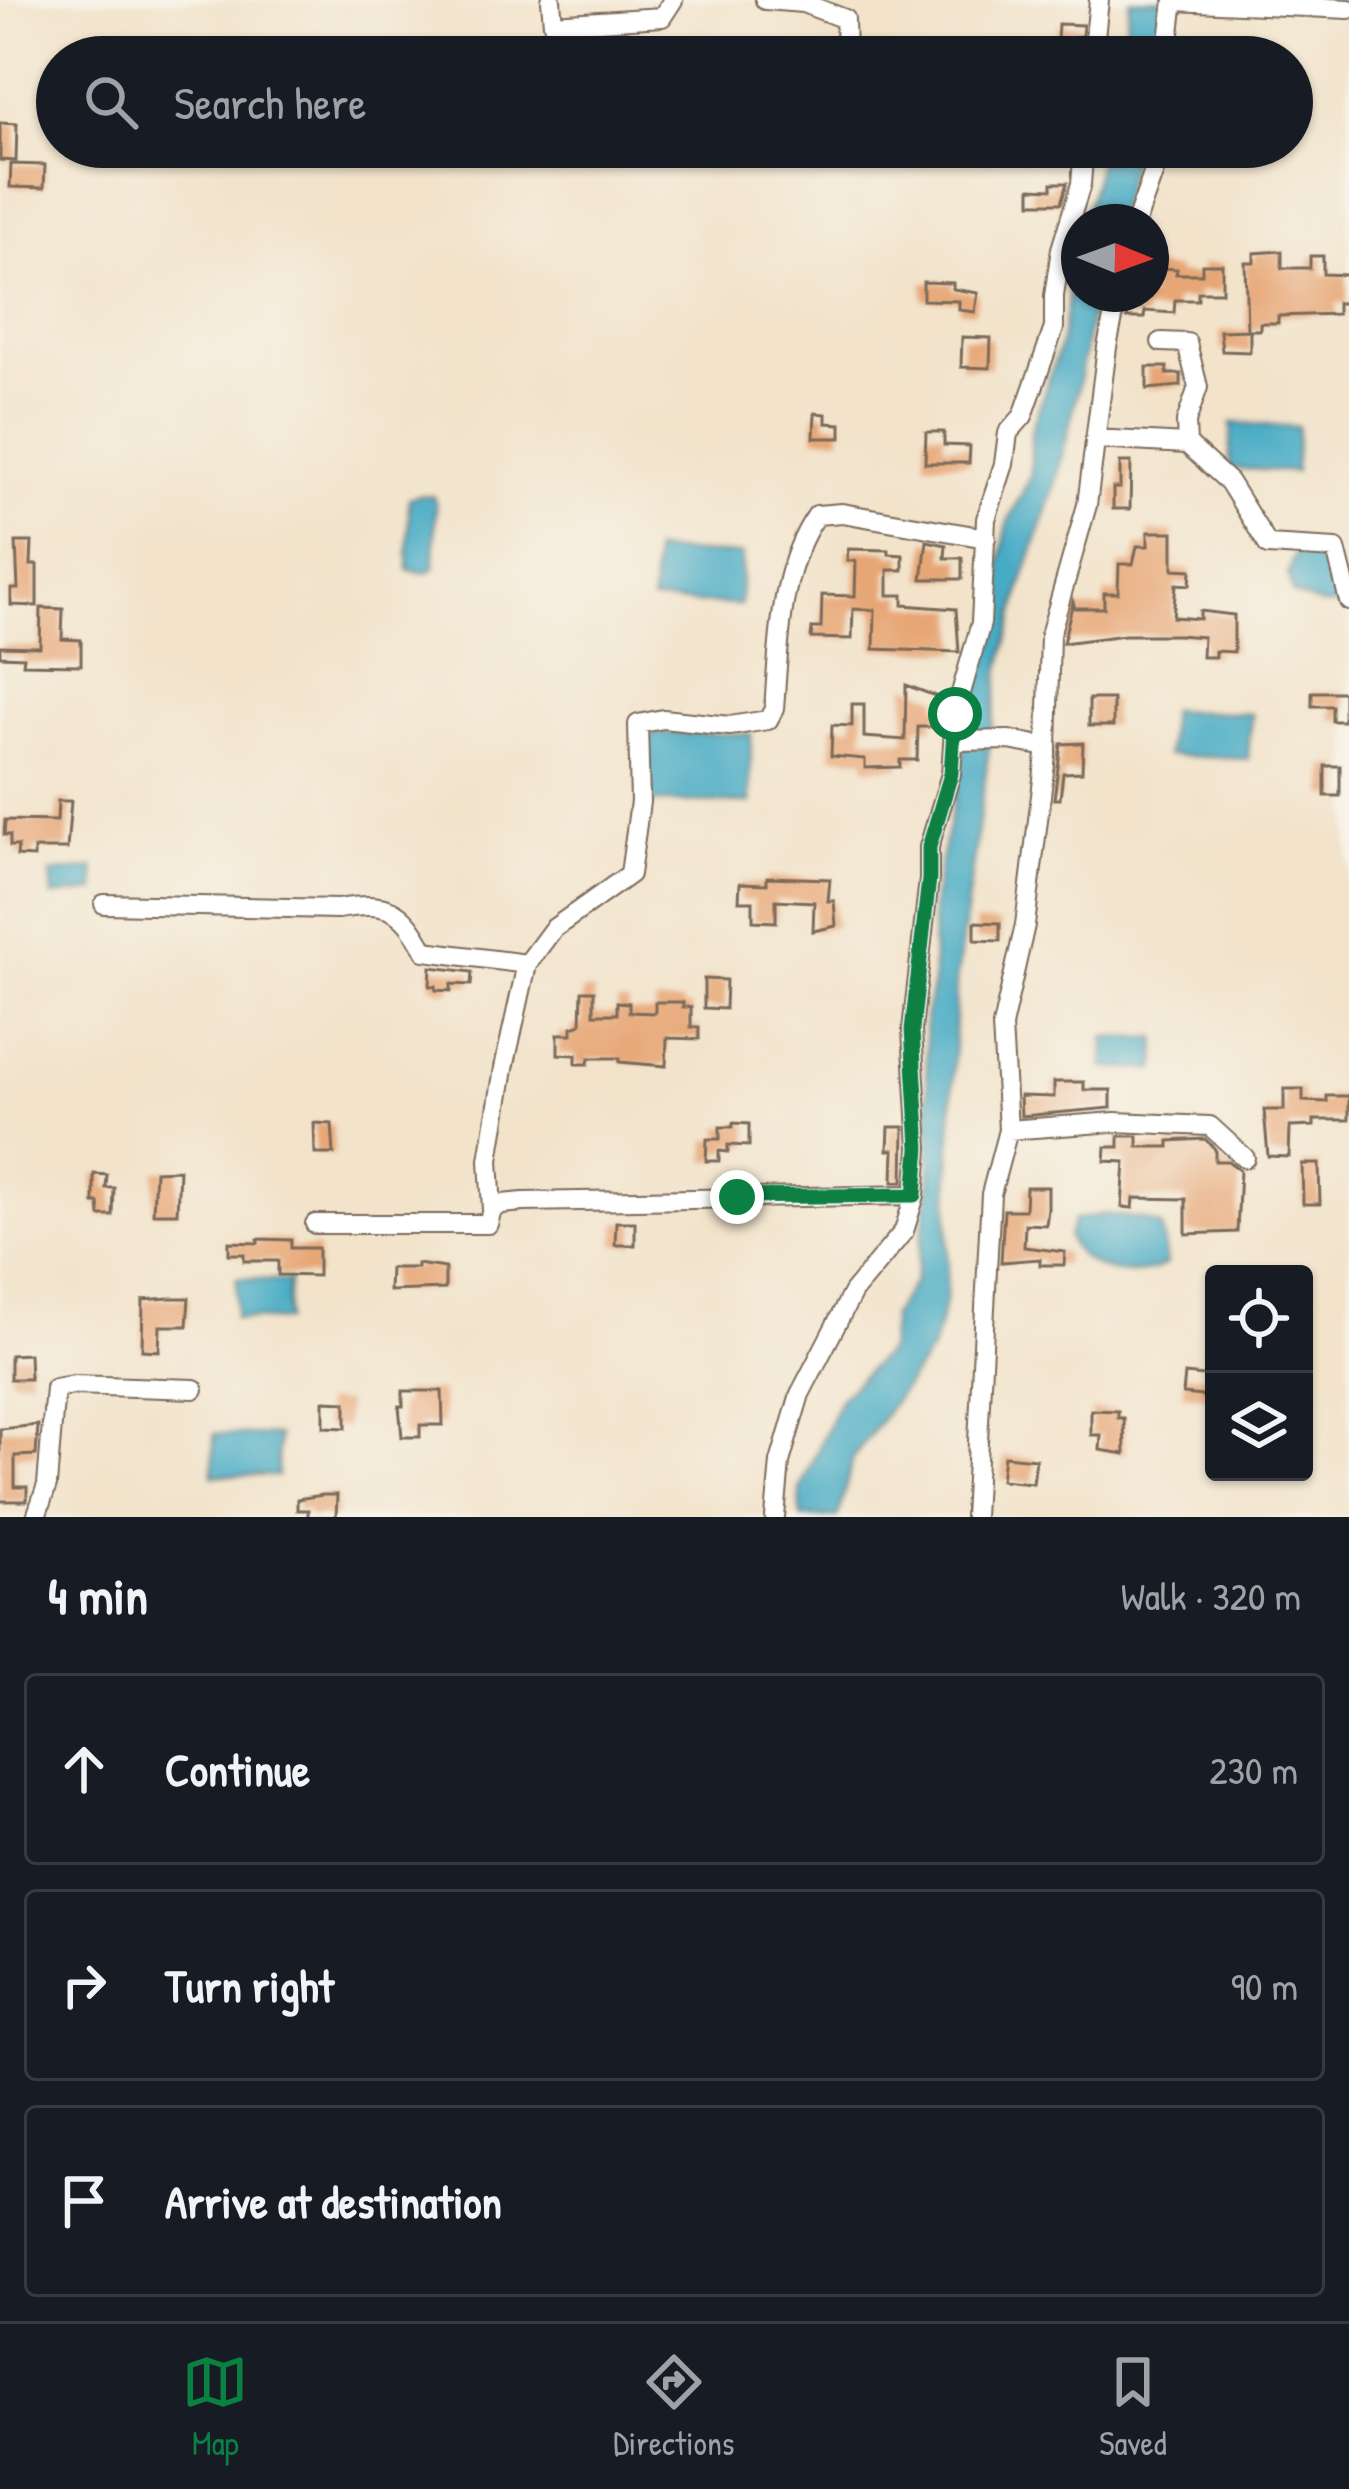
<!DOCTYPE html>
<html lang="en">
<head>
<meta charset="utf-8">
<style>
	:root { --surface:#171b24; --page:#20242c; --text:#f1f3f6; --muted:#9ea1a6; --line:#363941; --accent:#0b8043 }
	body { margin:0; font-family:"Patrick Hand",sans-serif; background:var(--page); color:var(--text) }
	.controls { position:absolute; right:36px; bottom:36px; display:grid; overflow:hidden; border-radius:12px; box-shadow:0 3px 9px #0004 }
	.controls button { width:108px; height:108px; display:grid; place-items:center; padding:0; border:0; border-bottom:3px solid var(--line); background:var(--surface); color:var(--text); font:60px sans-serif }
	.compass { position:absolute; left:1061px; top:204px; width:108px; height:108px; border-radius:50%; background:var(--surface); box-shadow:0 3px 9px #0004; rotate:91deg }
	.stop { position:absolute; width:36px; height:36px; margin:-27px; border:9px solid #0b8043; border-radius:50%; background:#fff }
	.stop.end { background:#0b8043; border-color:#fff; box-shadow:0 3px 12px #0008 }
	.list { margin:0; padding:0; list-style:none }
	h2 { display:flex; justify-content:space-between; align-items:center; height:156px; margin:0; padding:0 48px; font-size:51px }
	h2 small { font-size:39px; font-weight:400; color:var(--muted) }
	.list li { display:grid; grid-template-columns:78px 1fr auto; gap:36px; align-items:center; box-sizing:border-box; height:192px; margin:0 24px 24px; padding:0 24px; border:3px solid var(--line); border-radius:12px }
	.list b { display:block; font-size:45px; white-space:nowrap }
	.list em { font-size:39px; font-style:normal; color:var(--muted) }
	.icon { flex:none; width:66px; height:66px; fill:none; stroke:currentColor; stroke-width:2; stroke-linecap:round; stroke-linejoin:round }
	.map { position:relative; flex:none; width:1349px; height:1517px; overflow:hidden }
	.search { position:absolute; background:var(--surface); box-shadow:0 3px 9px #0004; left:36px; right:36px; top:36px; height:132px; display:flex; align-items:center; gap:30px; box-sizing:border-box; padding:0 42px; border-radius:66px; color:var(--muted); font-size:45px }
	.sheet { height:804px; background:var(--surface) }
	nav { display:flex; justify-content:space-around; align-items:center; box-sizing:border-box; height:168px; border-top:3px solid var(--line); background:var(--surface); font-size:33px; color:var(--muted) }
	nav a { display:grid; justify-items:center; gap:6px }
	nav .on { color:var(--accent) }
	.map>svg:first-child { display:block }
	.water { fill:#46abc5; stroke:#406a72; stroke-width:3 }
	.building { fill:#e7a674 }
	.lines { fill:none; stroke-linecap:round; stroke-linejoin:round }
	.minor-casing { stroke:#7b6b5a; stroke-width:22 }
	.minor { stroke:#fff; stroke-width:18 }
	.route { stroke:#0b8043; stroke-width:15 }
</style>
</head>
<body>
<div class="map">
<svg width="1349" height="1517" viewBox="0 0 1349 1517">
	<rect width="100%" height="100%" fill="#f7f3e8"/>
	<filter id="ink" filterUnits="userSpaceOnUse"><feTurbulence type="fractalNoise" baseFrequency=".00833" numOctaves="2"/><feDisplacementMap in="SourceGraphic" scale="24" xChannelSelector="R" yChannelSelector="G"/><feConvolveMatrix kernelMatrix="1 2 1 2 8 2 1 2 1" color-interpolation-filters="sRGB"/></filter>
	<filter id="wash" filterUnits="userSpaceOnUse"><feTurbulence type="fractalNoise" baseFrequency=".004" numOctaves="4" result="noise"/><feDisplacementMap in="SourceGraphic" scale="48" xChannelSelector="R" yChannelSelector="G"/><feGaussianBlur stdDeviation="2.7" result="paint"/><feColorMatrix in="noise" values="0 0 0 0 0 0 0 0 0 0 0 0 0 0 0 0 0 1.4 0 .05"/><feComposite in="paint" operator="in"/></filter>
	<g filter="url(#wash)">
		<rect width="100%" height="100%" fill="#f2e3ca"/>
		<path class="water" d="M1130 0H1165L1157 57H1122Z
			M1103 147H1135L1115 222H1083Z
			M1079 235V294H1094L1077 394 1056 482 1023 582 1000 671 956 983 946 1298 932 1349 853 1458 838 1517H801L800 1489 841 1397 888 1350 892 1315 915 1280 931 1177 925 1018 933 982 932 904 995 601 1007 524 1031 475V431L1060 346Z
			M1232 423 1298 427 1295 472 1229 468Z
			M419 495 433 496 436 505 434 568 427 573 408 570 409 498Z
			M654 551 742 555 740 605 652 601Z
			M1295 554 1328 558 1335 564 1336 605H1321L1293 594 1288 575Z
			M1170 710 1251 714 1248 759 1167 755Z
			M644 733 751 734 750 803 643 802Z
			M94 868 96 891 53 896 51 873Z
			M1105 1037 1157 1038 1156 1070 1104 1068Z
			M1105 1214 1143 1219 1161 1226 1167 1263C1139 1283 1078 1272 1068 1236L1074 1220Z
			M237 1278 289 1281 286 1321 235 1318Z
			M214 1434 278 1436 277 1476 213 1475Z"/>
		<g id="blocks">
			<path class="building" d="M1058 24 1083 25 1082 37H1076V57H1056Z
				M0 123 17 124 16 161 0 160Z
				M11 164 45 165 44 188 10 187Z
				M1052 183H1067L1061 203H1031V188L1052 189Z
				M1282 251V268H1310V256H1323V274L1347 275V303H1337V314L1278 316V323H1260V330H1247L1245 262H1254V253Z
				M1202 264H1222V292H1198V300H1175L1174 313 1145 311 1144 318H1127L1129 306 1141 307V297H1151V267L1177 269 1176 274H1202Z
				M923 282 953 283V289L978 293 975 312 959 310V301L923 300Z
				M1250 330V352L1222 351 1220 331Z
				M962 337 991 338 990 368 961 367Z
				M1147 367H1167V374H1181V386L1147 389Z
				M815 413 826 414V423L841 424V438H814Z
				M926 432H944V445L970 446 969 463H925Z
				M1120 462H1131L1130 509H1113V488H1120Z
				M1148 532H1173V569L1191 570 1190 585 1176 584 1173 617 1200 619V611L1234 615V652L1215 651V657H1202L1203 637 1178 635H1125L1063 643 1073 602 1075 608H1104V593H1118L1119 564H1133L1137 546H1148Z
				M927 541 946 545 945 558H962V579H922Z
				M16 542H32L31 565H37V606L11 605V589H18Z
				M848 549 889 550V554L903 555V570H888V595H903V605L956 609 959 652 874 649 875 610 853 609 852 639 811 638 812 628H821L822 595 855 596 856 561H847Z
				M41 608 63 609 62 639 81 640V665L23 664 24 657 0 656V646L40 647Z
				M906 685 938 697V707H943L941 718H933V727H918L917 760H900V767L865 768V759L831 756 832 725 852 726V704H864V737L905 740Z
				M1312 692H1344V721H1332V706H1312Z
				M1089 699H1113V726H1089Z
				M1083 743 1082 772 1063 773 1060 799H1054L1061 744Z
				M1325 766H1340V796H1325Z
				M58 801H71L67 849H34V857L17 856 18 846H10V835H4L5 820 57 821Z
				M767 877 830 879 828 901H834L836 926 813 931 814 902 776 900V922L753 921V901H739L740 883 767 884Z
				M975 922 1000 923V941L975 940Z
				M431 967 472 972 471 985 451 984V991L436 990V986H430Z
				M704 979 726 980 725 1009 704 1008Z
				M582 991H594V1014H617V1002L629 1003V1012L655 1013V1002H683V1007H691V1027H699V1039L667 1038 666 1066 620 1062V1058H589L588 1064H576V1055L558 1054V1034H572V1027L581 1024Z
				M1054 1082H1084V1090H1111V1108L1021 1116 1020 1096 1054 1097Z
				M1284 1089H1303V1101L1327 1102V1096H1349V1120H1314V1126L1290 1127 1289 1157 1268 1156 1264 1110H1284Z
				M314 1123 332 1124 334 1154H315Z
				M733 1123 749 1124V1146L728 1145V1152L719 1151V1161H706L707 1139H720V1127H733Z
				M889 1127H904L903 1182H893L894 1150H888Z
				M1119 1136H1138V1147H1169V1141L1205 1139 1215 1149V1161H1228L1240 1170 1237 1232 1186 1234V1199L1134 1198 1133 1208 1122 1207 1125 1162 1105 1161 1106 1147H1119Z
				M1302 1164H1319L1320 1204H1303Z
				M179 1170 177 1213H153L155 1171Z
				M94 1174 107 1175 106 1188H114L113 1216H100L99 1203H94Z
				M1026 1187H1048V1209L1046 1225 1025 1224 1024 1247 1065 1252 1064 1265H1040V1259L1001 1262 1004 1210H1025Z
				M616 1222H635V1245H615Z
				M258 1239 291 1240V1248H318V1276L278 1275V1261H244V1254H229V1242L258 1243Z
				M417 1264 445 1268V1289L389 1291 390 1268H417Z
				M169 1298H189L187 1326H160L159 1351 142 1350 143 1300Z
				M29 1354 30 1379H10V1355Z
				M1185 1374 1213 1377 1211 1397 1183 1394Z
				M403 1391H442L443 1425H420V1437H402L399 1406H403Z
				M324 1401 346 1402V1428L324 1427Z
				M1091 1410 1118 1411V1418H1124L1125 1454 1100 1450 1101 1435H1091Z
				M38 1425 36 1455 15 1456V1487H27V1501H0V1429Z
				M1004 1456 1036 1459 1033 1483 1001 1480Z
				M323 1495H337L336 1517H308V1510H297V1499Z"/>
		</g>
	</g>
	<g filter="url(#ink)">
		<use href="#blocks" fill-opacity="0" stroke="#7b6b5a" stroke-width="3"/>
		<g class="lines">
			<defs>
				<path id="minor" d="M551 0 553 24 662 17 673 0
					M765 0 803 3 845 19 846 57
					M1174 1 1349 9
					M1093 57 1099 0
					M1167 57 1174 0
					M1136 222 1158 160V147
					M1161 342 1187 343 1198 387 1186 422 1187 444
					M1095 439 1187 444 1229 482 1268 545 1336 549 1349 601
					M955 741 1009 740 1047 747
					M104 904 338 909C387 901 402 907 425 951L527 964
					M1008 1130 1115 1122 1210 1126 1245 1158
					M492 1209 489 1160 504 1068 527 964 553 929 630 874 640 802 638 724 663 719 730 726 768 720 774 709C779 646 779 568 817 515L842 513 986 538
					M315 1224H488L492 1209 502 1204 523 1202 915 1195
					M36 1517 47 1485 55 1388 73 1385 194 1389
					M775 1517 780 1462 800 1394 853 1292 904 1231 915 1195 919 1148 912 1030 929 879V847L951 774 955 714 981 623 986 519 1004 464 1008 433 1023 416 1054 328V296L1061 249 1081 184 1084 147
					M974 1517 991 1194 1008 1130 1002 1026 1025 925 1047 747 1050 635 1087 505 1107 347 1118 294"/>
			</defs>
			<use href="#minor" class="minor-casing"/>
			<use href="#minor" class="minor"/>
		</g>
	</g>
	<g class="lines" filter="url(#ink)">
		<path class="route" d="M737 1197 915 1195 919 1148 912 1030 929 879V847L951 774 955 714"/>
	</g>
</svg>
<div class="controls">
<button><svg class="icon" aria-label="locate" viewBox="0 0 24 24"><circle cx="12" cy="12" r="6"/><path d="M12 2v4M12 18v4M2 12h4M18 12h4"/></svg></button>
<button><svg class="icon" aria-label="layers" viewBox="0 0 24 24"><path d="M12 4l9 5-9 5-9-5zM3 14l9 5 9-5"/></svg></button>
</div>
<svg class="compass" viewBox="-18 -18 36 36"><path d="M0-13l5 13h-10z" fill="#e53935"/><path d="M0 13l5-13h-10z" fill="#9ea1a6"/></svg>
<div class="stop" style="left:955px;top:714px"></div>
<div class="stop end" style="left:737px;top:1197px"></div>
<div class="search"><svg class="icon" aria-label="search" viewBox="0 0 24 24"><circle cx="10" cy="10" r="6"/><path d="M15 15l6 6"/></svg>Search here</div>
</div>
<section class="sheet">
<h2>4 min<small>Walk · 320 m</small></h2>
<ul class="list">
<li><svg class="icon" aria-label="ahead" viewBox="0 0 24 24"><path d="M12 20V5M6 11l6-6 6 6"/></svg><div><b>Continue</b></div><em>230 m</em></li>
<li><svg class="icon" aria-label="right" viewBox="0 0 24 24"><path d="M7 20v-9h11M14 6l5 5-5 5"/></svg><div><b>Turn right</b></div><em>90 m</em></li>
<li><svg class="icon" aria-label="arrive" viewBox="0 0 24 24"><path d="M6 21V4h12l-3 4 3 4H6"/></svg><div><b>Arrive at destination</b></div></li>
</ul>
</section>
<nav>
<a class="on"><svg class="icon" aria-label="map" viewBox="0 0 24 24"><path d="M3 6l6-2 6 2 6-2v14l-6 2-6-2-6 2zM9 4v14M15 6v14"/></svg>Map</a>
<a><svg class="icon" aria-label="directions" viewBox="0 0 24 24"><path d="M12 3l9 9-9 9-9-9zM9 14v-3h6M13 9l2 2-2 2"/></svg>Directions</a>
<a><svg class="icon" aria-label="saved" viewBox="0 0 24 24"><path d="M7 4h10v16l-5-4-5 4z"/></svg>Saved</a>
</nav>
</body>
</html>
